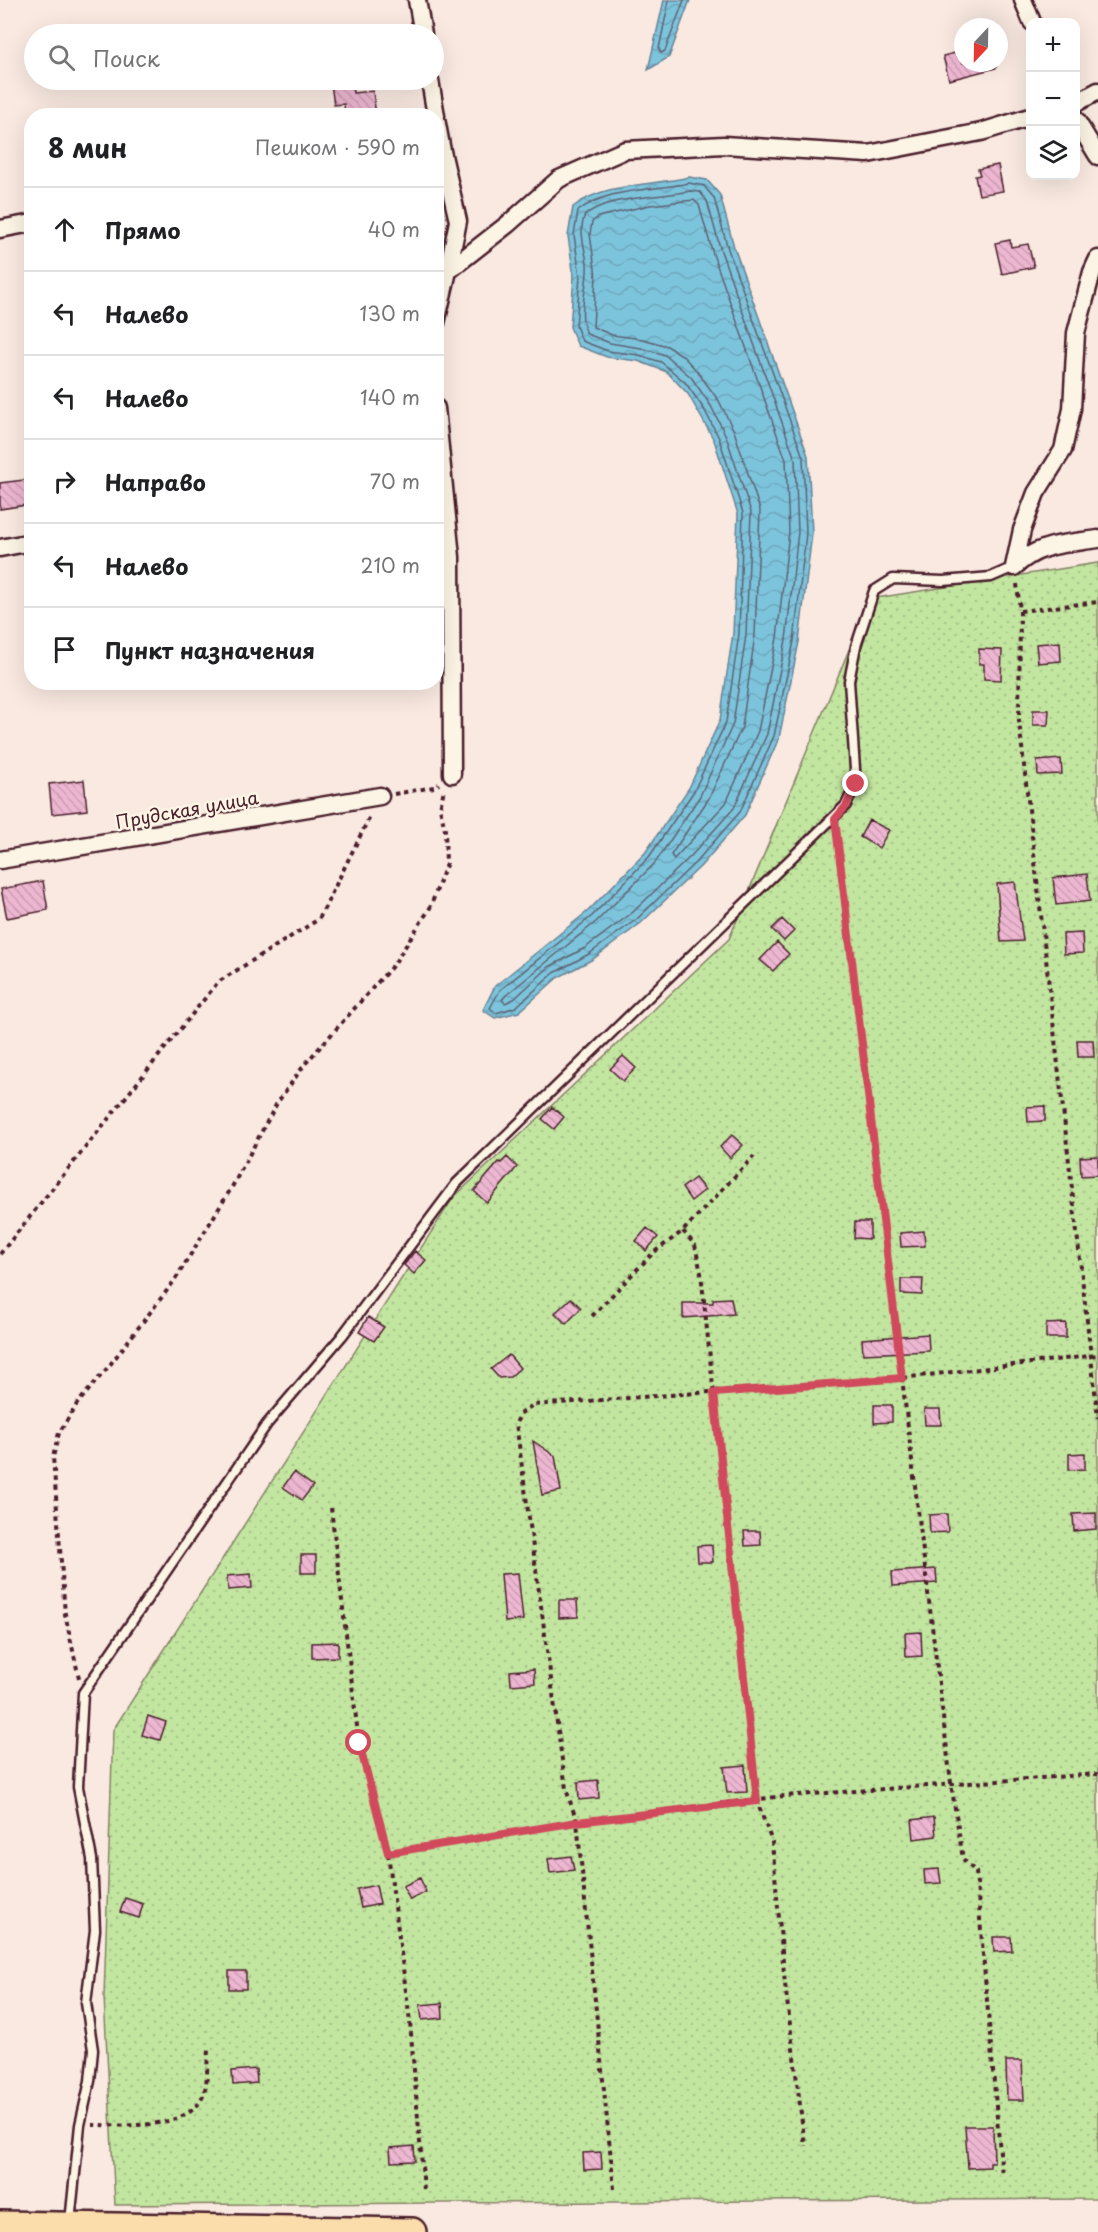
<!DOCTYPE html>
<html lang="ru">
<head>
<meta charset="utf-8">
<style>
	:root { --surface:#fff; --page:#f2f2f2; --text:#202124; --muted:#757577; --line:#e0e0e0 }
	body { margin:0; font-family:"Playpen Sans",sans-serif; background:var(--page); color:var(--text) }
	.controls { position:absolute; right:18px; top:18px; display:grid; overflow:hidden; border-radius:12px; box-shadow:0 6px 24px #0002 }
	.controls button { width:54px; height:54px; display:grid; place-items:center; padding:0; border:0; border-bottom:2px solid var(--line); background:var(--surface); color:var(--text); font:30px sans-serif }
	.compass { position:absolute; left:954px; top:18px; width:54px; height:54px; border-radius:50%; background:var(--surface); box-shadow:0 6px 24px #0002; rotate:202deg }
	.stop { position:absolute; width:18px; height:18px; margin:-14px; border:4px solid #d1495b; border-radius:50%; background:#fff }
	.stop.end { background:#d1495b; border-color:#fff; box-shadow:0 2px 6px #0008 }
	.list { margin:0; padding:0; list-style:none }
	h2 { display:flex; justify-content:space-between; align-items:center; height:78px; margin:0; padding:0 24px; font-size:26px }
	h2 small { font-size:20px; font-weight:400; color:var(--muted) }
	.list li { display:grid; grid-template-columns:39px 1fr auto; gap:18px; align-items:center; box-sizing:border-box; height:84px; padding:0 24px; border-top:2px solid var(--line) }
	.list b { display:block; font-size:22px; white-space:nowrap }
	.list em { font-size:20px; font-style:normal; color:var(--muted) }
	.icon { flex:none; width:33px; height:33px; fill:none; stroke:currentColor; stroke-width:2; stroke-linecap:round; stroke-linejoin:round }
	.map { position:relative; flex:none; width:1098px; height:2232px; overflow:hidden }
	.search { position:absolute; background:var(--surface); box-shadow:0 6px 24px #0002; left:24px; top:24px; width:420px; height:66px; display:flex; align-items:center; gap:15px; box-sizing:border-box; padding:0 21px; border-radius:33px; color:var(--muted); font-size:22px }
	.panel { position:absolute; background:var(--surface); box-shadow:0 6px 24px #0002; left:24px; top:108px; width:420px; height:582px; border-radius:24px }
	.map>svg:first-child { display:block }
	.grass { fill:url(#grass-dots); stroke:#868266; stroke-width:1.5 }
	.water { fill:url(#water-waves); stroke:#688295; stroke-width:1.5 }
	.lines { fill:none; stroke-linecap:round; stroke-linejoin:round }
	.shore { stroke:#5e6172; stroke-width:1.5 }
	.building { fill:url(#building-back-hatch); stroke:#4a1f2b; stroke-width:1.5 }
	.service-casing { stroke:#4a1f2b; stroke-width:13 }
	.minor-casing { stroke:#4a1f2b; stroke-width:21 }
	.trunk-casing { stroke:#4a1f2b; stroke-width:32 }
	.path { stroke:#4a1f2b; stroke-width:4; stroke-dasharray:4.5 4.5; stroke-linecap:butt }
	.service { stroke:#fcf5e5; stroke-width:8 }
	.minor { stroke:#fcf5e5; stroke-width:16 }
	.trunk { stroke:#fbddab; stroke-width:27 }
	.route { stroke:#d1495b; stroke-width:8 }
	.labels { text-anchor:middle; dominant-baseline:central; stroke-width:5; stroke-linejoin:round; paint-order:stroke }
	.street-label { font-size:18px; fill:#4a1f2b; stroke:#fcf5e5 }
</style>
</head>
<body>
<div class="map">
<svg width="1098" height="2232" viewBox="0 0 1098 2232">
	<defs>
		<pattern id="grass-dots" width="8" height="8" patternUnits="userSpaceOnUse" patternTransform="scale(1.5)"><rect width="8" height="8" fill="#c2e6a0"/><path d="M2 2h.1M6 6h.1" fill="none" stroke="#a8c58a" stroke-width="1.8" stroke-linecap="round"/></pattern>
		<pattern id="water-waves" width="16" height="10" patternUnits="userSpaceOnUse" patternTransform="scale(1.5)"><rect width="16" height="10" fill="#7cc4dc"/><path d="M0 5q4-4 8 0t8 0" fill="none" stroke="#6da8bd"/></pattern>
		<pattern id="building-back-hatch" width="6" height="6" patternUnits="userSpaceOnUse" patternTransform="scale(1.5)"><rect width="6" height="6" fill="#edb7d1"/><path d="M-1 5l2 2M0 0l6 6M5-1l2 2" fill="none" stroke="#cd9db4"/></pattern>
	</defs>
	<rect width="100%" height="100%" fill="#f9e9e1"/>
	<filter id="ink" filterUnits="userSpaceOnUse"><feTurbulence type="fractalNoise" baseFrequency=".0167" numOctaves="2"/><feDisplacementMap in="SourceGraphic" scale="12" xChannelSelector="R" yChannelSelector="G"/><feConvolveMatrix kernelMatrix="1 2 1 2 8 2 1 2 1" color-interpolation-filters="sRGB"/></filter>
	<g filter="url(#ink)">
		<path class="grass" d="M1098 563V2199L115 2205 104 1997 113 1730 453 1198 729 939 870 599Z"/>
		<path class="water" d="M664 0H690L669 57 648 70Z
			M689 177 707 180 720 195 734 247 808 456 812 533 799 642 779 738 745 815 701 866 641 923 593 959 557 978 519 1012 495 1018 483 1010 495 986 588 911 645 853 689 788 720 720 733 633 738 514 714 440 688 394 667 372 638 361 607 357 578 346 570 327 574 277 568 236 573 207C605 182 651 186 689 177Z"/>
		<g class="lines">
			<path class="shore" d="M669 0 659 49 661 53 665 51 684 0
				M689 183 704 186 714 198 728 249 803 457 806 533 794 641 774 736 740 812 696 862 637 919 589 954 554 973 516 1007 496 1013 490 1008 500 990 592 916 649 857 694 791 726 722 739 634 743 513 719 438 704 409 685 382 661 362 639 355 608 351 582 341 576 326 580 276 574 235 578 211C608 187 654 191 689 183Z
				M690 191 700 192 707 201 721 251 795 459 798 532 786 640 767 734 734 808 691 856 632 913 585 948 549 967 514 999 505 1003 502 1000 505 996 597 921 655 863 700 796 733 724 746 635 751 512 726 436 711 406 691 377 665 355 641 348 610 343 587 334C576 315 589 285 587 263 585 247 578 231 585 215 610 195 659 198 690 191Z
				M694 200 699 205 713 254 786 460 789 532 777 638 758 731 726 803 674 859 671 855 709 798 742 727 755 635 760 510 734 431 719 401 697 371 682 355 667 346 643 339 612 335 593 327 596 276 590 234 592 222 598 217 650 205Z"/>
		</g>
		<path class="building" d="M963 51V63H996V68L949 80 943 56Z
			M352 81 353 93 373 91 376 116H345L344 104 334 105 331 84Z
			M998 165 1003 191 979 195 975 176 980 175 978 169Z
			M1010 240 1011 247 1028 244 1034 267 1002 274 995 243Z
			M32 479V504L0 509V483Z
			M1060 642 1061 661 1038 663 1036 644Z
			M979 649 1002 650 1001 680 984 679V664H979Z
			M1033 710H1049L1048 725H1033Z
			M1061 759 1062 774 1038 775 1037 761Z
			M84 780 87 810 52 814 49 784Z
			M869 820 889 830 879 848 860 837Z
			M1087 874 1090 901 1056 905 1053 878Z
			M43 881 48 910 7 918 1 889Z
			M1015 882 1023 941 1001 942 997 884Z
			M782 919 794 931 784 941 772 929Z
			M1082 933 1083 953 1064 954 1063 934Z
			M777 942 789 954 773 971 760 960Z
			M1077 1040H1093L1094 1057H1078Z
			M623 1056 636 1068 623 1081 610 1069Z
			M1045 1106V1121L1028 1122 1027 1107Z
			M552 1107 564 1117 554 1129 542 1119Z
			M732 1135 743 1145 730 1158 720 1147Z
			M1098 1156V1175L1081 1176 1080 1157Z
			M507 1157 517 1167 487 1203 474 1191 499 1162 501 1163Z
			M695 1178 705 1190 691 1201 682 1188Z
			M855 1222H870V1239L854 1238Z
			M647 1228 658 1237 646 1251 636 1241Z
			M924 1231 925 1246 901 1247 900 1233Z
			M415 1251 426 1260 414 1274 404 1265Z
			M901 1279H923L922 1295 901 1294Z
			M571 1298 581 1308 566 1324 555 1313Z
			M731 1298 734 1314 683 1318V1303H713V1299Z
			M368 1317 384 1327 374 1341 359 1332Z
			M1066 1323V1338H1046V1324Z
			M928 1334 929 1351 863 1354 862 1339Z
			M509 1355 520 1368 510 1377 499 1378 491 1369Z
			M874 1405H892V1422L874 1423Z
			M924 1409H940L941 1425H925Z
			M533 1441 555 1456 561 1491 542 1495Z
			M1085 1453V1469L1069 1470V1454Z
			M294 1472 313 1486 302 1500 283 1487Z
			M1096 1513V1529L1074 1531 1073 1514Z
			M947 1514 948 1532 930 1533 929 1515Z
			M744 1531H760L761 1545 745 1546Z
			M712 1545 713 1562H698L697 1546Z
			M301 1555H316V1573H301Z
			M936 1569 937 1583 893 1586 892 1572Z
			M518 1573 523 1620 505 1622 501 1574Z
			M251 1574 252 1588 228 1590 227 1576Z
			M559 1600H577L578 1617 559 1618Z
			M921 1632 922 1656 906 1657 905 1633Z
			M338 1642V1657L312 1658V1643Z
			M534 1669 535 1683 511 1685 510 1671Z
			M148 1716 166 1722 160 1740 142 1735Z
			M745 1765 747 1792 727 1793 724 1767Z
			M598 1780 599 1798 579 1800 578 1782Z
			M934 1817 936 1836 914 1839 912 1820Z
			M571 1856 574 1870 550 1873 548 1859Z
			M939 1869 941 1883 925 1884 924 1870Z
			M420 1878 426 1892 410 1900 403 1886Z
			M376 1885 380 1904 361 1908 357 1889Z
			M125 1898 143 1904 139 1918 120 1912Z
			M993 1937H1011L1012 1951 994 1952Z
			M229 1971H246V1989H229Z
			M442 2003 443 2018 422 2020 420 2005Z
			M1006 2061H1022L1024 2100H1007Z
			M256 2069 257 2083 233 2085 232 2071Z
			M965 2126H993L994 2162H990V2167L968 2168Z
			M414 2146 415 2161 391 2162 390 2148Z
			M601 2152 602 2169 584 2170 583 2153Z"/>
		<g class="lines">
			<defs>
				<path id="service" d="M70 2222 80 2125 90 2081 93 2050 86 2003 95 1930 92 1859 78 1787 83 1693 267 1424 342 1336 457 1183 846 805 856 784 849 681 856 646 874 591 893 579 943 581 991 577 1014 567"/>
				<path id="minor" d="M417 0 423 34
					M1023 0 1032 22
					M430 80 436 116
					M1076 103 1098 91
					M436 119 442 151
					M1076 120 1098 156
					M436 152 442 151 458 221 448 271
					M0 229 32 223
					M436 323 448 271 508 224 559 179 625 150 724 145 868 154 981 132 1030 117
					M436 408 451 557 452 774
					M0 548 32 542
					M1014 567 1022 530 1036 493 1063 450 1072 409 1076 333 1092 272 1098 259
					M1014 567C1039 543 1066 544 1098 539
					M0 860 380 796"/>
				<path id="trunk" d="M0 2225 412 2232"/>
			</defs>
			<use href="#service" class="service-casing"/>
			<use href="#minor" class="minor-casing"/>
			<use href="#trunk" class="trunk-casing"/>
			<path class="path" d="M1017 584 1020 611 1019 721 1098 1418
				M1020 611 1098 602
				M394 794 434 787 439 784
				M836 832 951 1783 963 1859 976 1872 1002 2176
				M683 1231 695 1245 701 1273 757 1801 772 1842 785 1984 805 2146
				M0 1254 218 982 319 919 371 814
				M592 1316 653 1253 683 1231 754 1156
				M331 1508 359 1743 388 1853 410 2022 424 2190
				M79 1678 65 1614 53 1457 59 1433 77 1404 109 1366 175 1280 232 1187 277 1103 305 1064 394 964 430 908 446 865 445 830 440 808 444 789
				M388 1853 577 1822 784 1796 1098 1774
				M92 2125C123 2125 188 2131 203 2096 208 2084 207 2063 208 2050
				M614 2189 577 1822 566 1789 516 1423 521 1413 533 1405 902 1378 1098 1355"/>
			<use href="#service" class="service"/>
			<use href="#minor" class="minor"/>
			<use href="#trunk" class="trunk"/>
		</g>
	</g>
	<g class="lines" filter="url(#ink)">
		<path class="route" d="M359 1743 388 1853 577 1822 757 1801 714 1393 902 1378 835 819 846 806 856 784"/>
	</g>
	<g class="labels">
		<g class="street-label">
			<text transform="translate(187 809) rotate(-10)">Прудская улица</text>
		</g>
	</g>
</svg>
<div class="controls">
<button>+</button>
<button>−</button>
<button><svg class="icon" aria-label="layers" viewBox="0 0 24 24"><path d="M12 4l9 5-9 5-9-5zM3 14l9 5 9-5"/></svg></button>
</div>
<svg class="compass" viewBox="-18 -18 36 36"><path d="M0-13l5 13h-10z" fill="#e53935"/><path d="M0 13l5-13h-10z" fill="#757577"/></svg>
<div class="stop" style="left:359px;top:1743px"></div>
<div class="stop end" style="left:856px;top:784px"></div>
<div class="search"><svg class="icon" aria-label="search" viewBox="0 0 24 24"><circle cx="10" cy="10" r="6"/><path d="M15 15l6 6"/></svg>Поиск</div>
<section class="panel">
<h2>8 мин<small>Пешком · 590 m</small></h2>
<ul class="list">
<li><svg class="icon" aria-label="ahead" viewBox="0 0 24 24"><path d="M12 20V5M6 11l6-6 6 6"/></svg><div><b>Прямо</b></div><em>40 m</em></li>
<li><svg class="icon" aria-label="left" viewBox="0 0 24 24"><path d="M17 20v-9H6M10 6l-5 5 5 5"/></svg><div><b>Налево</b></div><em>130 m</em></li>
<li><svg class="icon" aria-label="left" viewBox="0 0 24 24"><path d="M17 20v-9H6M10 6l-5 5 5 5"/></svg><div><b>Налево</b></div><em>140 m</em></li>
<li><svg class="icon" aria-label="right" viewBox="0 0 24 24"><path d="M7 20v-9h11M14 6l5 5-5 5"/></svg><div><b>Направо</b></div><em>70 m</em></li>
<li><svg class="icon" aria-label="left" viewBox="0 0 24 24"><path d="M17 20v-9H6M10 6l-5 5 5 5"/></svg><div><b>Налево</b></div><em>210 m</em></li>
<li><svg class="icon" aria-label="arrive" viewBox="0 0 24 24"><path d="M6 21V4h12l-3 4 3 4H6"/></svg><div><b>Пункт назначения</b></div></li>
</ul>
</section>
</div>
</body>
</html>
